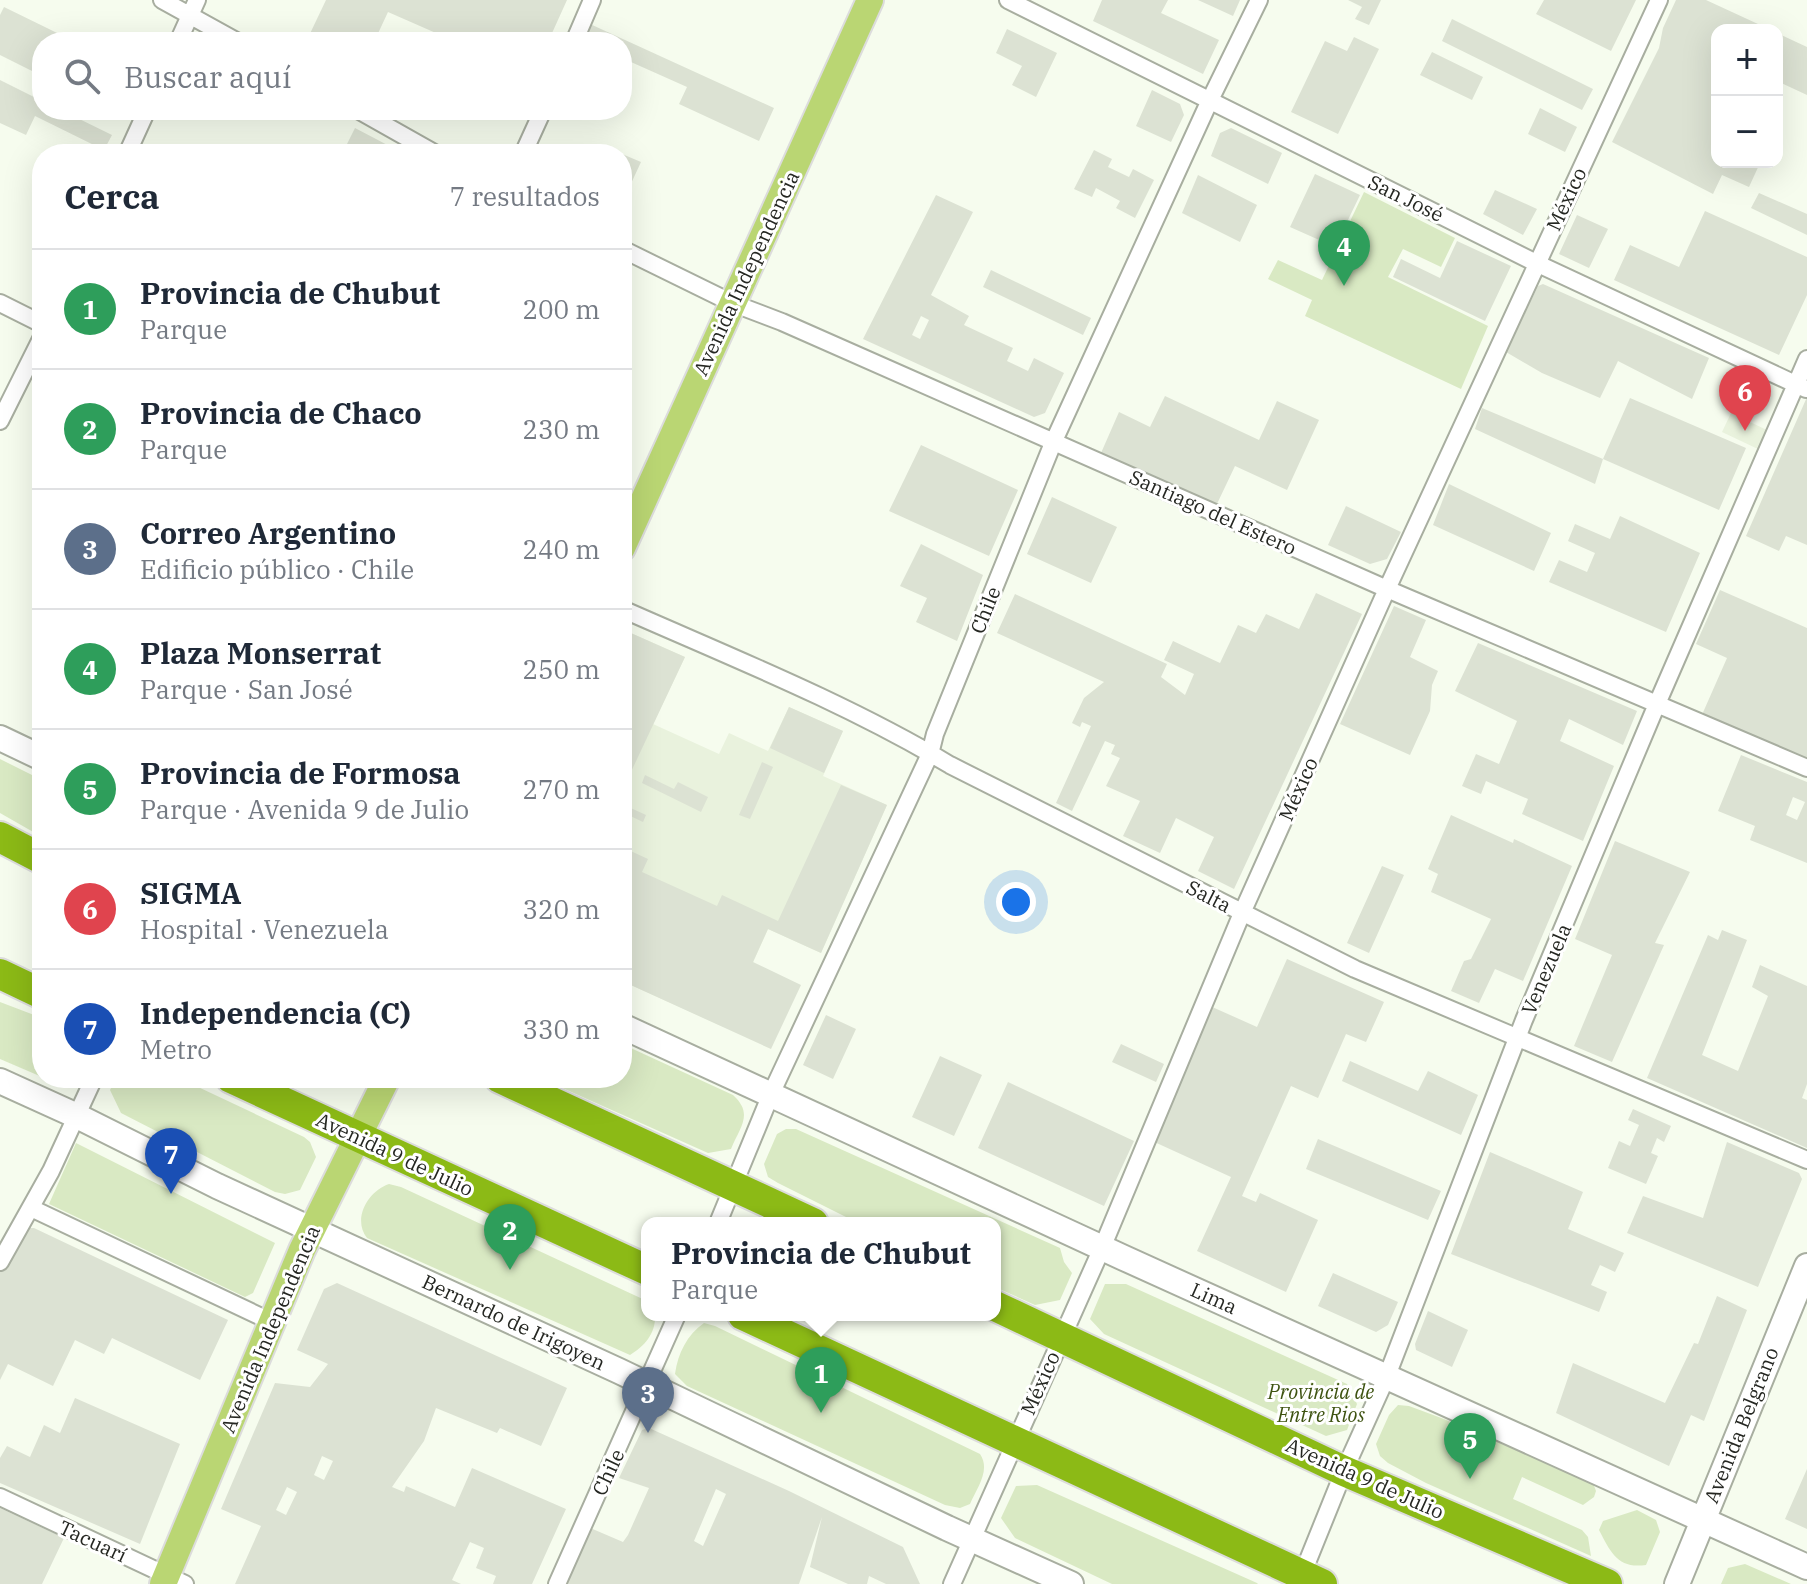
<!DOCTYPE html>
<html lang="es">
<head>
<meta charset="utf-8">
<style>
	:root { --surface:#fff; --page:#f6f6f7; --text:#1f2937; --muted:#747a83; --line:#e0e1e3; --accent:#7c3aed }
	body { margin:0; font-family:"IBM Plex Serif",serif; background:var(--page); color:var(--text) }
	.controls { position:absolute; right:24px; top:24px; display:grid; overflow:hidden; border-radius:16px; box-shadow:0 8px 32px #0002 }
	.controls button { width:72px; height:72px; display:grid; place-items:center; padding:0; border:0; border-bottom:2px solid var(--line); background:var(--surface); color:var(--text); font:40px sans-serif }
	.you { position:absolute; left:1016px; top:902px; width:28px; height:28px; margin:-20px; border:6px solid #fff; border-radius:50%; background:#1a73e8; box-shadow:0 0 0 12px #1a73e833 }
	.badge { display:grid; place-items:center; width:52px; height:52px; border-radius:50%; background:var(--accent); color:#fff; font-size:26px; font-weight:700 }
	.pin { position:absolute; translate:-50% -66px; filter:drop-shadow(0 2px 4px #0008) }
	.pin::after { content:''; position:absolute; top:42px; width:28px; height:24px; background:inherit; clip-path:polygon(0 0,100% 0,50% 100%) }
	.popup { position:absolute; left:641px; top:1217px; width:360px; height:104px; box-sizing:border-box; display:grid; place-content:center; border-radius:16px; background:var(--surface); filter:drop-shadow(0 2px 6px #0005); font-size:26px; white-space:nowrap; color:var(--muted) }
	.popup b { font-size:30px; color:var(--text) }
	.popup::after { content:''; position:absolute; left:50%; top:100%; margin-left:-16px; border:16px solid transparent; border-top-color:var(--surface) }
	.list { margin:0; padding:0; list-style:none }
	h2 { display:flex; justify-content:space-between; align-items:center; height:104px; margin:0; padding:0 32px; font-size:34px }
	h2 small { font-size:26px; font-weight:400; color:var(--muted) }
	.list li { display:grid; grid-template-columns:52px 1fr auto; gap:24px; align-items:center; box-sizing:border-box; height:120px; padding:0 32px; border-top:2px solid var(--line) }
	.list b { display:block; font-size:30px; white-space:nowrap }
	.list p { margin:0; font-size:26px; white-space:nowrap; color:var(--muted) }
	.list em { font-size:26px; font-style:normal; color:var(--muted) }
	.icon { flex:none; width:44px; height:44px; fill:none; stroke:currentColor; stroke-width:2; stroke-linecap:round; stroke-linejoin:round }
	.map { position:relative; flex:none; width:1807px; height:1584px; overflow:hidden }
	.search { position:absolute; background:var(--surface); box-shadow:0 8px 32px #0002; left:32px; top:32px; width:600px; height:88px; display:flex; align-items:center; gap:20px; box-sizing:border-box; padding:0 28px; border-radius:32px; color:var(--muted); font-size:30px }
	.panel { position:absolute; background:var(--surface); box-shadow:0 8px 32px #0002; left:32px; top:144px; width:600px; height:944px; border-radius:32px }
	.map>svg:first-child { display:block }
	.built { fill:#e9f2dd }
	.green { fill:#d9e9c3 }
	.building { fill:#dce2d3; fill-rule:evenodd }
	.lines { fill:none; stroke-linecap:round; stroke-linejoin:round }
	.street-casing { stroke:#a8aea0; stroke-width:20 }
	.secondary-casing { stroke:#a8aea0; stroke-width:28 }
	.primary-casing { stroke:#dcdcdc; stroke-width:30 }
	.highway-casing { stroke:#dcdcdc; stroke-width:34 }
	.street { stroke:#fff; stroke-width:16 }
	.secondary { stroke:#fff; stroke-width:24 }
	.primary { stroke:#bad673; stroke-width:26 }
	.highway { stroke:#8cba16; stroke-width:30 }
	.labels { text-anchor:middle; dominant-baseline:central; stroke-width:6; stroke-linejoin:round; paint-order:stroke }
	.street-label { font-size:20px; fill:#252722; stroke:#fff }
	.park-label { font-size:20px; font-style:italic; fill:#3e5311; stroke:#fff }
</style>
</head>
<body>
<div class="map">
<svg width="1807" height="1584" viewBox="0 0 1807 1584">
	<rect width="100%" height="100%" fill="#f6fcee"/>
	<path class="built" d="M1731 413 1769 431 1760 450 1722 432Z
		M624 630 685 657 653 724 719 754 729 733 768 751 789 707 843 731 823 776 887 805 821 953 768 929 724 1027 622 981Z"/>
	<path class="green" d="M1364 192 1455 238 1441 267 1403 249 1388 277 1488 326 1461 389 1305 316 1312 300 1268 279 1278 260 1322 280Z
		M0 759 42 780V837L0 813Z
		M0 1002 42 1018V1077L0 1059Z
		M622 1044 733 1095C754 1114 740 1127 731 1149L708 1153 540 1078H622Z
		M116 1078H179L304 1137 310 1142 316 1157 300 1190 285 1194 275 1192 121 1113 110 1090Z
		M786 1129H796L1060 1248 1064 1262 1072 1273 1060 1300 1035 1305 995 1287V1223H858L778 1183 768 1177 764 1164 777 1134Z
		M76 1143 275 1243 253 1293 245 1297 49 1204Z
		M389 1184 401 1187 647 1301V1315H655C656 1333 645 1346 630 1355L367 1238C352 1219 368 1191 389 1184Z
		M1105 1284H1126L1347 1384 1357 1404 1347 1430 1326 1436 1104 1334 1090 1319Z
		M704 1323 715 1326 980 1454C991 1470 977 1488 970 1504L960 1508 945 1505 687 1386 675 1374C678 1353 687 1335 704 1323Z
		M1398 1405 1409 1406 1444 1419 1593 1483 1596 1491 1594 1497 1583 1505 1522 1477 1513 1499 1582 1530 1588 1537 1591 1556 1426 1483 1388 1463 1380 1456 1376 1444 1389 1415Z
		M1037 1485 1257 1583 1258 1584H1112L1015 1538 1001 1518 1016 1486Z
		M1637 1510 1656 1520 1660 1532 1646 1565C1618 1569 1611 1553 1599 1530L1603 1521Z
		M1745 1564 1791 1584H1721L1728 1568Z"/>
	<path class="building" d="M326 0H567L548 42H443L445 37 388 12 374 42H306Z
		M1102 0H1168L1161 13 1219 40 1203 74 1093 21Z
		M1198 0H1240L1233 16Z
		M1348 0H1381L1369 25 1355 19 1362 7Z
		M1544 0H1636L1611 51 1536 14Z
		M1676 0H1706L1771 30H1717V162L1760 163 1749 187 1722 175 1713 194 1612 142 1659 48 1663 28Z
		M4 7 49 29 75 42H42V76L0 55V15Z
		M1452 19 1593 89 1582 110 1442 41Z
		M590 24 774 108 759 141 679 104 687 87 622 58V42L583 40Z
		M1007 29 1057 53 1036 97 1012 85 1022 66 996 53Z
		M1777 33 1807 47V95L1777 81Z
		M1354 37 1379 49 1338 134 1291 112 1325 41 1347 51Z
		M1432 52 1483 77 1472 100 1420 75Z
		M0 80 42 101V110H61L112 135 104 150 35 116 26 135 0 123Z
		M1152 90 1180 104 1184 115 1171 142 1136 126Z
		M1540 108 1577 127 1565 152 1528 134Z
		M355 128 395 149 393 154H342Z
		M1231 128 1282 153 1268 184 1211 156 1220 133Z
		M1094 150 1112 159 1108 167 1129 177 1133 169 1154 180 1135 218 1116 208 1120 201 1096 188 1092 197 1074 189Z
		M622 154 641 162 622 203Z
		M1315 174 1360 195 1335 247 1290 227Z
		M1198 175 1257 205 1240 242 1182 213Z
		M1495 190 1537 209 1523 235 1483 214Z
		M1759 193 1807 214V235L1751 208Z
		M936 195 973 212 931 295 969 316 964 325 1013 348 1007 361 1028 371 1034 358 1064 373 1045 413 1034 417 863 339ZM921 316 929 320 920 339 912 335Z
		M1705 211 1807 257V295L1779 355 1614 280 1630 245 1679 267Z
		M1577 215 1608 229 1589 268 1559 254Z
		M1457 241 1511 266 1485 321 1393 277 1401 259 1440 278Z
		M991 270 1091 318 1083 335 983 287Z
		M1543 284 1709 358 1692 399 1618 361 1600 398 1542 373 1506 352 1538 286Z
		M1165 396 1259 440 1277 401 1319 420 1287 490 1235 466 1216 506 1101 453 1119 412 1150 427Z
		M1807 397V545L1786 536 1779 551 1746 536Z
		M1630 398 1746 448 1719 510 1603 459 1595 484 1475 429 1482 408 1603 459Z
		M921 445 1018 490 989 556 889 511Z
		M1449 484 1551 533 1534 571 1433 525Z
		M1052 497 1117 527 1091 583 1027 554Z
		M1346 506 1401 532 1387 559 1370 564 1328 545Z
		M1620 516 1700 553 1666 632 1549 582 1559 560 1587 572 1595 553 1568 541 1575 524 1610 539Z
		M921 544 983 575 957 641 916 622 927 598 900 586Z
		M1720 590 1807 628V763L1701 717 1727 658 1696 644Z
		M1316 593 1362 614 1234 889 1198 871 1214 837 1176 818 1160 853 1123 836 1140 801 1106 786 1120 758 1111 754 1115 745 1105 741 1072 811 1056 803 1091 726 1082 722 1080 727 1072 723 1084 698 1104 682 997 633 1015 594 1167 664 1161 677 1185 695 1194 674 1164 660 1173 641 1220 663 1238 625 1256 633 1266 614 1299 629Z
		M1394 606 1426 620 1410 657 1438 671 1432 685 1430 711 1410 755 1340 724Z
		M624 630 685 657 622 791V634Z
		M1478 643 1637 711 1623 745 1569 719 1560 741 1614 766 1583 841 1522 814 1528 799 1486 781 1481 794 1462 786 1476 754 1499 764 1517 721 1455 691Z
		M789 707 843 731 824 773 770 748Z
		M1741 755 1807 782V863L1750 840 1755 826 1718 811ZM1793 797 1805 802 1797 820 1786 815Z
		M762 762 773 767 750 819 739 815Z
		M645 775 674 789 678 782 708 797 701 812 642 783Z
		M841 785 887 805 821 953 768 929 753 962 801 985 771 1049 622 981V847L648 859 642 872 717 906 722 895 778 921Z
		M622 804 646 815 643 822 622 812Z
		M1451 815 1513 843 1514 839 1572 866 1523 981 1495 969 1479 1003 1451 991 1464 961 1471 959 1491 919 1431 892 1438 874 1428 869Z
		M1615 841 1690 872 1655 943 1664 945 1612 1062 1574 1046 1612 955 1575 939Z
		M1382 866 1404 875 1369 953 1347 943Z
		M1722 930 1747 940 1702 1055 1738 1071 1768 996 1752 987 1760 965 1807 986V1084L1802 1098 1807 1100V1148L1647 1078 1708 935 1718 940Z
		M1287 959 1384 1002 1366 1042 1346 1034 1318 1098 1291 1086 1242 1196 1256 1202 1260 1193 1318 1220 1286 1292 1197 1251 1231 1177 1150 1140 1210 1006 1257 1027Z
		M826 1015 856 1029 833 1079 803 1065Z
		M1121 1044 1164 1064 1156 1082 1112 1062Z
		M940 1056 982 1075 954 1136 912 1117Z
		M1350 1061 1418 1091 1428 1071 1478 1095 1461 1135 1342 1081Z
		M1008 1082 1134 1141 1104 1206 978 1148Z
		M1633 1109 1671 1126 1664 1142 1657 1138 1651 1153 1658 1156 1646 1184 1608 1168 1619 1141 1630 1146 1639 1125 1628 1120Z
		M1318 1139 1441 1191 1428 1220 1306 1169Z
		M1727 1142 1799 1173 1802 1179 1758 1287 1627 1233 1643 1196 1703 1218Z
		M1490 1152 1583 1192 1568 1229 1624 1253 1615 1272 1600 1265 1591 1285 1607 1292 1599 1312 1451 1254Z
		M26 1228H34L228 1320 200 1380 112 1338 104 1354 75 1340 53 1386 8 1364 0 1380V1268Z
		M1333 1273 1398 1302 1388 1325 1376 1332 1318 1306Z
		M337 1283 567 1388 541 1446 500 1428 497 1433 436 1408 424 1441 392 1487 404 1492 406 1486 455 1507 472 1468 566 1509 532 1584H493L496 1576 476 1568 484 1548 470 1542 452 1580 461 1584H235L261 1526 221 1509 275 1383 310 1387 328 1364 297 1350 324 1289ZM322 1456 333 1461 324 1480 314 1475ZM287 1487 297 1492 286 1515 276 1510Z
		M1717 1296 1747 1310 1704 1421 1691 1415 1669 1466 1556 1413 1573 1363 1665 1403 1694 1343 1698 1344Z
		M1428 1311 1468 1330 1452 1367 1416 1350 1415 1344Z
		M75 1398 180 1444 140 1544 0 1483V1458L7 1446 30 1457 44 1425 60 1433Z
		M649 1428 789 1491 903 1547 920 1584H886L869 1576 867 1584H848L810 1567 822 1517 799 1584H564L588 1527 623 1542 628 1535 649 1488 619 1478 642 1430ZM716 1489 726 1494 703 1546 694 1541Z
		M1807 1469V1529L1785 1519Z
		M0 1508 64 1538 42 1584H0Z"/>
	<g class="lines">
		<defs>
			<path id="street" d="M162 0 238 42
				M1008 0 1536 263 1806 389
				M178 42 197 0
				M574 42 592 0
				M358 110 436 154
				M127 154 147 110
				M523 154 543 110
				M622 249 732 303 782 322 1387 589 1807 768
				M0 303 42 324
				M0 421 42 337
				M622 609C733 658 846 703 950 765L1355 969 1807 1160
				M31 1208 272 1322
				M718 1223 771 1094 930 754 935 734 1053 443 1210 100 1259 0
				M0 1262 51 1171 94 1078
				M0 1497 185 1584
				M1300 1580 1344 1471 1387 1376 1524 1020 1657 704 1807 359
				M557 1584 677 1315
				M952 1584 1102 1248 1242 913 1387 589 1659 0"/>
			<path id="secondary" d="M0 738 42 758
				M622 1026 1124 1258 1807 1567
				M0 1081 77 1116 217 1186 619 1371 947 1528 1071 1584
				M1677 1584 1807 1266"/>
			<path id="primary" d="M622 548 870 0
				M163 1584 302 1250 387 1078"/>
			<path id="highway" d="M0 837 42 859
				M0 974 42 994
				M231 1078 647 1270
				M500 1078 813 1223
				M995 1306 1344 1471 1607 1584
				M743 1315 1322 1584"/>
		</defs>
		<use href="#street" class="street-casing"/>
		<use href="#secondary" class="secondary-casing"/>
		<use href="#primary" class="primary-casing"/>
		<use href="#highway" class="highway-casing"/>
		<use href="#street" class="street"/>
		<use href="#secondary" class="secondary"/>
		<use href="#primary" class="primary"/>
		<use href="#highway" class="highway"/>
	</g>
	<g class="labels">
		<g class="street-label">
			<text transform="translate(1406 198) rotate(26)">San José</text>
			<text transform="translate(1566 199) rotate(-65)">México</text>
			<text transform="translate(746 273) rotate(-65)">Avenida Independencia</text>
			<text transform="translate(1213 512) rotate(24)">Santiago del Estero</text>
			<text transform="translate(985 610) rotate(-68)">Chile</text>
			<text transform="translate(1298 789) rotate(-66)">México</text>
			<text transform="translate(1209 896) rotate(27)">Salta</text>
			<text transform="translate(1546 969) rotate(-67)">Venezuela</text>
			<text transform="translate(395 1154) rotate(25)">Avenida 9 de Julio</text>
			<text transform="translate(1214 1298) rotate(24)">Lima</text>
			<text transform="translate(514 1322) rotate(25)">Bernardo de Irigoyen</text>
			<text transform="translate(270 1329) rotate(-67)">Avenida Independencia</text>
			<text transform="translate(1040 1383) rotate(-66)">México</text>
			<text transform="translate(1741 1425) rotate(-68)">Avenida Belgrano</text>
			<text transform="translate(608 1472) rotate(-65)">Chile</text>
			<text transform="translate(1365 1478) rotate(24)">Avenida 9 de Julio</text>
			<text transform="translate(93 1541) rotate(25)">Tacuarí</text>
		</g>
		<g class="park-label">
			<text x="1321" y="1391">Provincia de<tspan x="1321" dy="23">Entre Rios</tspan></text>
		</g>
	</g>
</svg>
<div class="controls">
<button>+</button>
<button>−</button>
</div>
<div class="you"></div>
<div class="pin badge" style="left:821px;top:1413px;background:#2e9e5b">1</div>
<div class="popup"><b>Provincia de Chubut</b>Parque</div>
<div class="pin badge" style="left:510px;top:1270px;background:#2e9e5b">2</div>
<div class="pin badge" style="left:648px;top:1433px;background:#5c6f8a">3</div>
<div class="pin badge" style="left:1344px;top:286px;background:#2e9e5b">4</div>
<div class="pin badge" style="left:1470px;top:1479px;background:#2e9e5b">5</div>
<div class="pin badge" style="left:1745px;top:431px;background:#e0444e">6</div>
<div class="pin badge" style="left:171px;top:1194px;background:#1a4fb4">7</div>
<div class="search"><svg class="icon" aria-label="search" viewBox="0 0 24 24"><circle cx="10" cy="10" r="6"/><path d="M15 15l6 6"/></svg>Buscar aquí</div>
<section class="panel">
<h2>Cerca<small>7 resultados</small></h2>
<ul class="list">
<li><span class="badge" style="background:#2e9e5b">1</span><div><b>Provincia de Chubut</b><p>Parque</p></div><em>200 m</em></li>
<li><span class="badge" style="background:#2e9e5b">2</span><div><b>Provincia de Chaco</b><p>Parque</p></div><em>230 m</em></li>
<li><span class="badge" style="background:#5c6f8a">3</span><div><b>Correo Argentino</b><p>Edificio público · Chile</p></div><em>240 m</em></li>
<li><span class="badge" style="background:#2e9e5b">4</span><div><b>Plaza Monserrat</b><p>Parque · San José</p></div><em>250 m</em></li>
<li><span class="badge" style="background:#2e9e5b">5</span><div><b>Provincia de Formosa</b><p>Parque · Avenida 9 de Julio</p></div><em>270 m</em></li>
<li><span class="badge" style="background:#e0444e">6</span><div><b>SIGMA</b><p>Hospital · Venezuela</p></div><em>320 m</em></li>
<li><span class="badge" style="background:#1a4fb4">7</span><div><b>Independencia (C)</b><p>Metro</p></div><em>330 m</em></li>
</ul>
</section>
</div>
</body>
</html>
